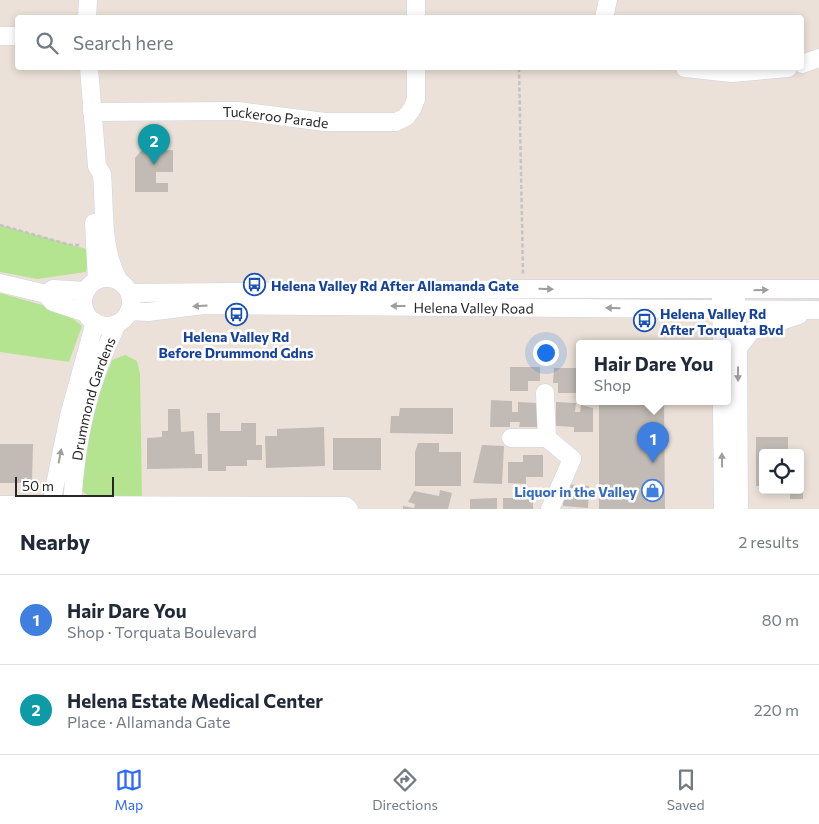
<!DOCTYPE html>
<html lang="en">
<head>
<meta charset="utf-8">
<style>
	:root { --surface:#fff; --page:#f2f2f3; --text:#1f2937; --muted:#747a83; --line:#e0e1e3; --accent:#3069ff }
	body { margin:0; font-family:Commissioner,sans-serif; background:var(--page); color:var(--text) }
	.controls { position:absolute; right:15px; bottom:15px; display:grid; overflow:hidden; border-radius:5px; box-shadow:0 2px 8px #0003 }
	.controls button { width:45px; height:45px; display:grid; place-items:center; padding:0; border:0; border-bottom:1px solid var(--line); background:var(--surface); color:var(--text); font:25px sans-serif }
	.scale { position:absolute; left:15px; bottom:12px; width:99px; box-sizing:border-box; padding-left:5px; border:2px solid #272727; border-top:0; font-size:14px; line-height:18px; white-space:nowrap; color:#272727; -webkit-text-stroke:4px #fff; paint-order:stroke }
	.you { position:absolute; left:545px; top:352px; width:18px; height:18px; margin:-12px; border:4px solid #fff; border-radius:50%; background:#1a73e8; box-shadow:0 0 0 8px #1a73e833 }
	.badge { display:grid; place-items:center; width:32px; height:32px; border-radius:50%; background:var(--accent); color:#fff; font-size:16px; font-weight:700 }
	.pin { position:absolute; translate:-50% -41px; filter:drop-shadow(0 1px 2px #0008) }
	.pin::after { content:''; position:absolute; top:26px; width:18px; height:15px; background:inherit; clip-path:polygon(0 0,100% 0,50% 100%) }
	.popup { position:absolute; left:576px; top:340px; width:155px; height:65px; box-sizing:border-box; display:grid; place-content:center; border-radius:5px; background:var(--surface); filter:drop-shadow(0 1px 4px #0005); font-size:16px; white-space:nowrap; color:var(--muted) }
	.popup b { font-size:19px; color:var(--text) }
	.popup::after { content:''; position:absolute; left:50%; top:100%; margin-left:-10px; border:10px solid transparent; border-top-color:var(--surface) }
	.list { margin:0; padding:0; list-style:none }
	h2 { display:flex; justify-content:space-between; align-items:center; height:65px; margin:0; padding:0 20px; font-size:21px }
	h2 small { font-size:16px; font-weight:400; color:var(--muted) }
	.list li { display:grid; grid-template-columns:32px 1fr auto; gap:15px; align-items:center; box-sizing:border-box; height:90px; padding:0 20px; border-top:1px solid var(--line) }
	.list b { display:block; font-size:19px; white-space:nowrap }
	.list p { margin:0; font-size:16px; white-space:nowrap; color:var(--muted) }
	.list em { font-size:16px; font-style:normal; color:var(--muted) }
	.icon { flex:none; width:28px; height:28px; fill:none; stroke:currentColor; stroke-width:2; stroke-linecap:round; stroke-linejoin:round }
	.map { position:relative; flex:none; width:819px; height:509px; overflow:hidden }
	.search { position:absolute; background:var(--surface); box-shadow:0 2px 8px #0003; left:15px; right:15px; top:15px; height:55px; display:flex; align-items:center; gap:12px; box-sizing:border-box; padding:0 18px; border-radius:5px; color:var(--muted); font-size:19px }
	.sheet { height:245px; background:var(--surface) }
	nav { display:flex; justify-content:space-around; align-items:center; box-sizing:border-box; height:70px; border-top:1px solid var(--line); background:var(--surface); font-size:14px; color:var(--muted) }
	nav a { display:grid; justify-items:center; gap:2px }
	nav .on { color:var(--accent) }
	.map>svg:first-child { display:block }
	.green { fill:#b5e491 }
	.building { fill:#c2bbb5 }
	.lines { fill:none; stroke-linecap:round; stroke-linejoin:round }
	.minor-casing { stroke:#cdd3e1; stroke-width:19 }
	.path { stroke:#c3c3c3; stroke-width:2.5; stroke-dasharray:4 2.5; stroke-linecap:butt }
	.minor { stroke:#fff; stroke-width:18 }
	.oneway { fill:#9e9e9e }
	.labels { text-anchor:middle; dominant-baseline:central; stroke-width:5; stroke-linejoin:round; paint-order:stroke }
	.street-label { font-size:14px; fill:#272727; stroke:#fff }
	.transit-label { font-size:14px; font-weight:bold; fill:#164399; stroke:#fff; text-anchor:start }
	.shop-label { font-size:14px; font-weight:bold; fill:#366cbe; stroke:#fff; text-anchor:end }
</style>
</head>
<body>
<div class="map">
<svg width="819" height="509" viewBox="0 0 819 509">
	<rect width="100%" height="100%" fill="#ebe1d8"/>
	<path class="green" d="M0 225 90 250 86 272 37 279 0 272Z
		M0 293 63 311 82 326 69 362 0 352Z
		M125 355 137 361 140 374 142 498H92L82 491C76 454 98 396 112 360Z"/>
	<path class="building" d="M173 150V172H156V183H168V192H135V158L141 151Z
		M510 367H540V381H528V391H510Z
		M554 368H579V393H558V383H553Z
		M491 400 512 401V412H518V402L538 403 537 427H519L520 422H510V427H490Z
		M556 402 576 403 575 412H580L581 405 593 408V432H574V427L556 426Z
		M599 402H664L665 509H599Z
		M400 408H453V434L390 433 391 416H399Z
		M168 409H180L181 432 194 431 195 454H202V468L147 469V438L162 437V431H168Z
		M207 413H220V431H241V423H256V445H262V460H247V466H226V471H208Z
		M324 427 325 466 266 468 265 436H277V429Z
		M756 437H788V453H763V486H756Z
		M333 438H381V470H333Z
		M418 443H439V452H461V486H415V452Z
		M0 444H33L32 483H0Z
		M482 445 504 446 502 484 473 483Z
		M523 455H543V477H526V484L508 483V462H523Z
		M800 469H803V499H790V490H800Z
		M564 484 589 486 588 508 563 506Z
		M440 490 452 493 448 509H403V506L414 508 415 504 408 502 414 491 439 496Z
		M497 498V509H470V499Z
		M503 498H533V509H503Z"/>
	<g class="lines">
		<defs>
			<g id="minor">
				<path d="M87 18 88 0"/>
				<path d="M416 18V0"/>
				<path d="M604 18 608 0"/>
				<path d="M0 36H18"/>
				<path d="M802 64 819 58"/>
				<path d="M89 68 97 166 102 174C105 209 101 250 119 281"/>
				<path d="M685 68 732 73 788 68"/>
				<path id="s1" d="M92 112 238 111 325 122H396L406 117 412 109 416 99V68"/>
				<path d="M94 223 97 280"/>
				<circle cx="107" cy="302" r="24"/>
				<path d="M0 283 46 294 53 302 86 313"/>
				<path d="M130 293 523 289H819"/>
				<path d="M46 294 53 289 86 291"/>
				<path d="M721 297 722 344"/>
				<path d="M736 298 738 348 739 509"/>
				<path id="s2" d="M129 311 148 312 204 305 819 310"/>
				<path d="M738 348 751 331 799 315"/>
				<path d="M722 402 723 509"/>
				<path d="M511 438H547L545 393"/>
				<path d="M547 438 572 459 550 509"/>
				<path d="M51 504 69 416 95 322"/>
				<path d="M0 505 346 506 349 509"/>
				<path id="s3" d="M72 505C76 439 88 383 117 324"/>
			</g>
		</defs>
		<use href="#minor" class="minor-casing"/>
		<path class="path" d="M519 68 523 275
			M0 225 71 245H81"/>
		<use href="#minor" class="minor"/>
	</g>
	<defs><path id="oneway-solid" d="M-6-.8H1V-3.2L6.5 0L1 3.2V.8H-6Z" transform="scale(1.25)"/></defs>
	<g class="oneway">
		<use href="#oneway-solid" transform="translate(546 289) rotate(1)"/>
		<use href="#oneway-solid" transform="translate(761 290) rotate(-1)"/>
		<use href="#oneway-solid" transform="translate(200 306) rotate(176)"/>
		<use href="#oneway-solid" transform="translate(398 306) rotate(-180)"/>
		<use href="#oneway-solid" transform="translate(613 308) rotate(-179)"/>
		<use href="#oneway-solid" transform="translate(738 374) rotate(90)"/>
		<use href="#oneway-solid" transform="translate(60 456) rotate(-79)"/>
		<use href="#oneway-solid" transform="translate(722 460) rotate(-91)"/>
	</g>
	<defs>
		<symbol id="bus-ring" viewBox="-11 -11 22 22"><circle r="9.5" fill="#fff" stroke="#1a4fb4" stroke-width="1.5"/><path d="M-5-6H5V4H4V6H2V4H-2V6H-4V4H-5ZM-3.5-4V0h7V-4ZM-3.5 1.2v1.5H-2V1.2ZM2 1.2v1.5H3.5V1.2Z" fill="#1a4fb4"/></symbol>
		<symbol id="shop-ring" viewBox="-11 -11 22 22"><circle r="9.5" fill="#fff" stroke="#3f7fe0" stroke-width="1.5"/><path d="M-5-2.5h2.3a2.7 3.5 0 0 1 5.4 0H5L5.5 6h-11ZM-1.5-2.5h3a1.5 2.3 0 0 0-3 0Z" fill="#3f7fe0"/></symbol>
	</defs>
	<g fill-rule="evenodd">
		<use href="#bus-ring" x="242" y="272" width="25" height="25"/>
		<use href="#bus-ring" x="224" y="302" width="25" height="25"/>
		<use href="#bus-ring" x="632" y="308" width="25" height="25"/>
		<use href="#shop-ring" x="640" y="478" width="25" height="25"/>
	</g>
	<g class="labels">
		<g class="street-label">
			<text stroke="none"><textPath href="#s1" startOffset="184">Tuckeroo Parade</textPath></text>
			<text stroke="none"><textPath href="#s2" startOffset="345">Helena Valley Road</textPath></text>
			<text stroke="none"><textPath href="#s3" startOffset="109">Drummond Gardens</textPath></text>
		</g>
		<g class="transit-label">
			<text x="271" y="285">Helena Valley Rd After Allamanda Gate</text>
			<text x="660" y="313">Helena Valley Rd<tspan x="660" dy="16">After Torquata Bvd</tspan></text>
			<text x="236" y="336" text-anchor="middle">Helena Valley Rd<tspan x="236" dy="16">Before Drummond Gdns</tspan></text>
		</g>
		<g class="shop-label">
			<text x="637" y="491">Liquor in the Valley</text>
		</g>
	</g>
</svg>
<div class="controls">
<button><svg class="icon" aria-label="locate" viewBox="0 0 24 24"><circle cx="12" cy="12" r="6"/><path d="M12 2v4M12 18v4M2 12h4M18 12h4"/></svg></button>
</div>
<div class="scale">50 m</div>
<div class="you"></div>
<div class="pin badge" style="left:653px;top:463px;background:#3f7fe0">1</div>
<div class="popup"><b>Hair Dare You</b>Shop</div>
<div class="pin badge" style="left:154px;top:165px;background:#0f9aa8">2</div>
<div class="search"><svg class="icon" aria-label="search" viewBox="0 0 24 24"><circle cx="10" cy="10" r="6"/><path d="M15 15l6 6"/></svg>Search here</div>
</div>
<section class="sheet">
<h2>Nearby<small>2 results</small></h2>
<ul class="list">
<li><span class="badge" style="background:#3f7fe0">1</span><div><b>Hair Dare You</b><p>Shop · Torquata Boulevard</p></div><em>80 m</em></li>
<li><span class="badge" style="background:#0f9aa8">2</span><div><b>Helena Estate Medical Center</b><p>Place · Allamanda Gate</p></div><em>220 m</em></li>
</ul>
</section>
<nav>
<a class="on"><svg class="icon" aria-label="map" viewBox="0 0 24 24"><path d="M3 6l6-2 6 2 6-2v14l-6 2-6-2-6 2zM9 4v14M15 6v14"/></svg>Map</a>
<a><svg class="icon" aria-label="directions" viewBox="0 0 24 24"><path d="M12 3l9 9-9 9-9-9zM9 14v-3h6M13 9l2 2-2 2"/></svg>Directions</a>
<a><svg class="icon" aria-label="saved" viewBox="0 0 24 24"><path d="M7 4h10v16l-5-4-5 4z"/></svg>Saved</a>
</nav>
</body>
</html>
